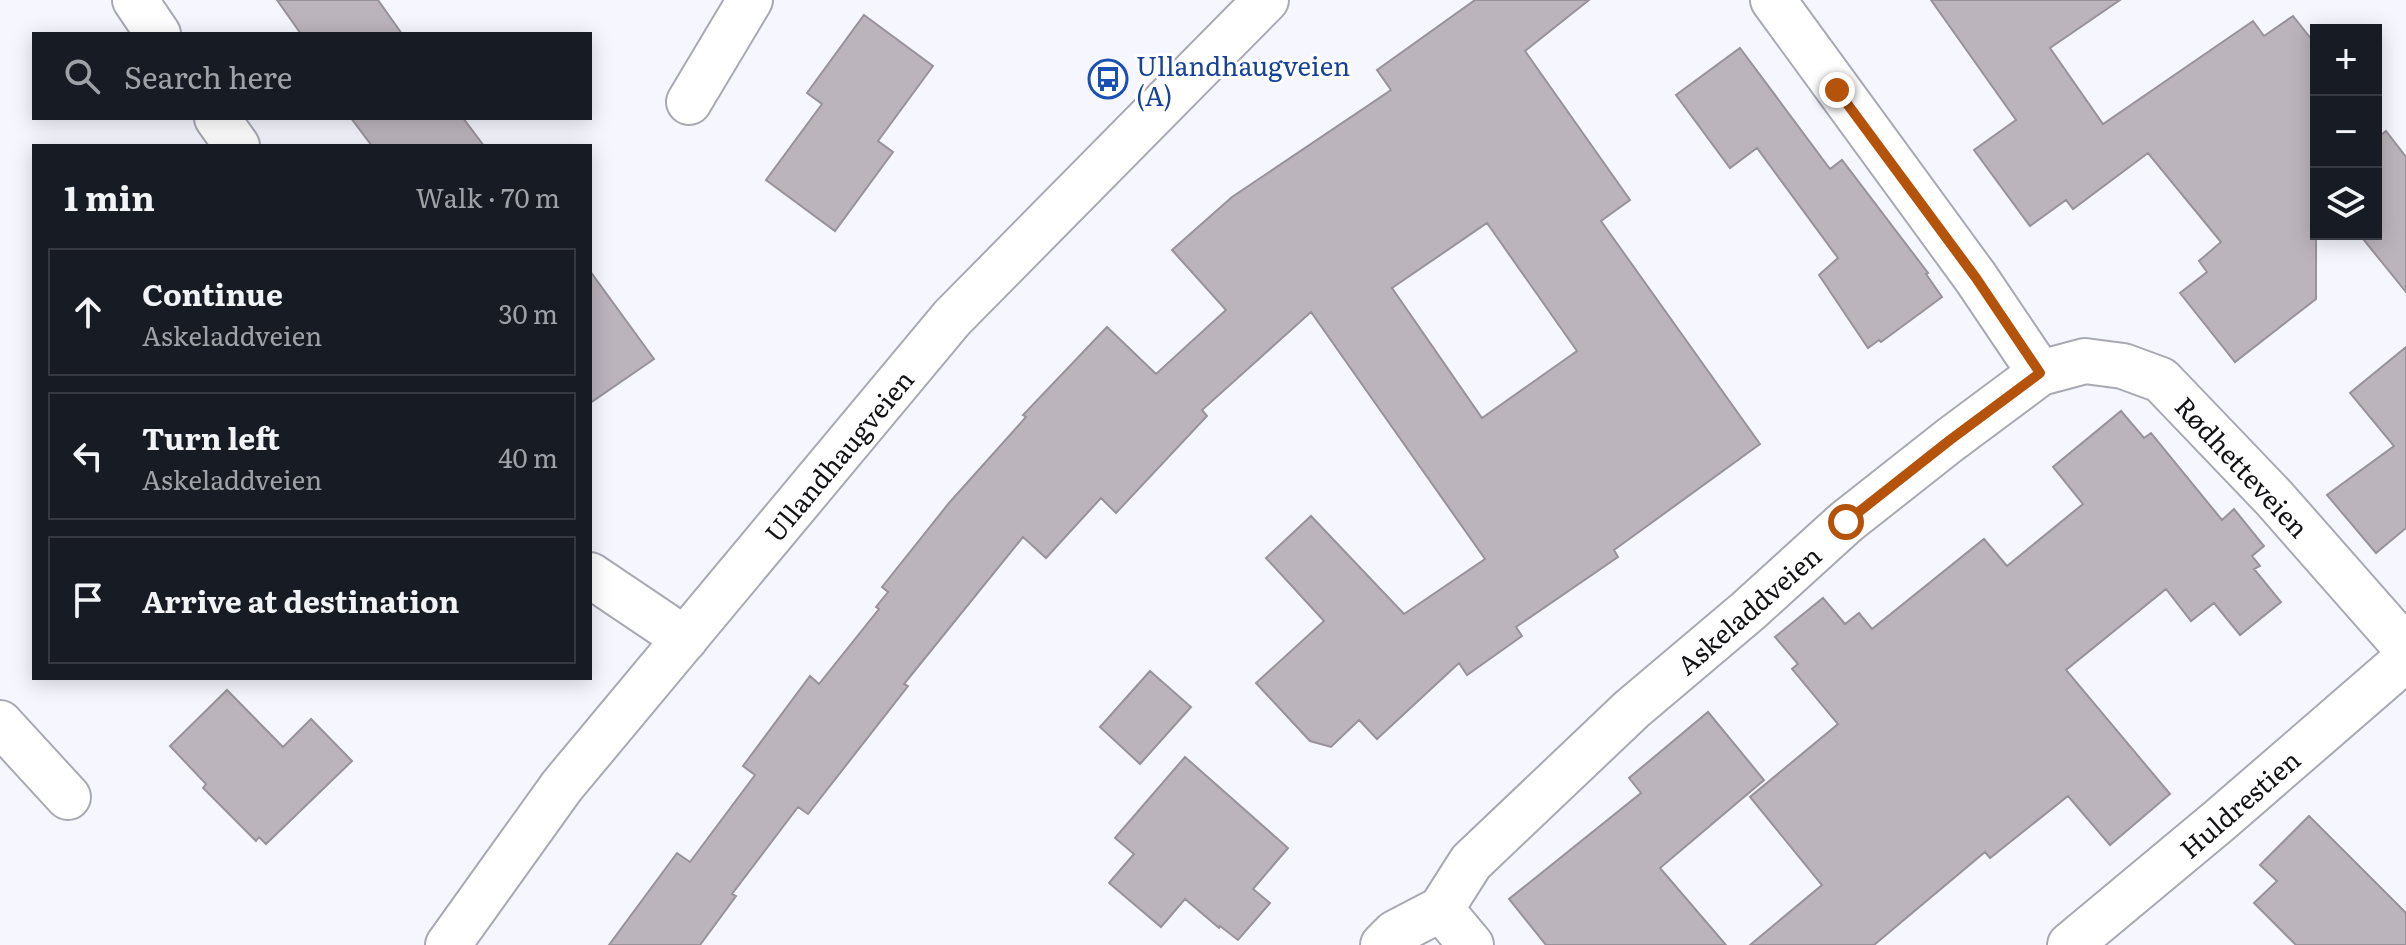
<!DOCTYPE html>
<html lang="en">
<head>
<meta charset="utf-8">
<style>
	:root { --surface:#171b24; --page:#20242c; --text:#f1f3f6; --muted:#9ea1a6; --line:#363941 }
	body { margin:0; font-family:Literata,serif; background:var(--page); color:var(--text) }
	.controls { position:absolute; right:24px; top:24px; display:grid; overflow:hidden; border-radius:0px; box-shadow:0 4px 20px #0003 }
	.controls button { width:72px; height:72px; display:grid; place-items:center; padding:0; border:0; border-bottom:2px solid var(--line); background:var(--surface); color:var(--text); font:40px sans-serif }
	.stop { position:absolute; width:24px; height:24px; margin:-18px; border:6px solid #b45309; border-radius:50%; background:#fff }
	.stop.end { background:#b45309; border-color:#fff; box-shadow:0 2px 8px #0008 }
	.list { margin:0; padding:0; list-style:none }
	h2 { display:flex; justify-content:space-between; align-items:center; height:104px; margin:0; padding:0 32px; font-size:34px }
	h2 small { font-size:26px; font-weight:400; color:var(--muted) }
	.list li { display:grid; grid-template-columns:52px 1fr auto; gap:24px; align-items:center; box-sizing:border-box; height:128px; margin:0 16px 16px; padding:0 16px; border:2px solid var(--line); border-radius:0px }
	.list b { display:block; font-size:30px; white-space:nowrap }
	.list p { margin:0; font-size:26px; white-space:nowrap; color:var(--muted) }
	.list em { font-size:26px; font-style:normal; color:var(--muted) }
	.icon { flex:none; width:44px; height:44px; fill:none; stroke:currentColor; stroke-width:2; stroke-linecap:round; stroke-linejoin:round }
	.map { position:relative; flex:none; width:2406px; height:945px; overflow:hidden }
	.search { position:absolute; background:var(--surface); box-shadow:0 4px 20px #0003; left:32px; top:32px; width:560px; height:88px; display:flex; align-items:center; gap:20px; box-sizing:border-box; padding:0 28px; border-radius:0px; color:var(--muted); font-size:30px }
	.panel { position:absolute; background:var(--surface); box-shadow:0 4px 20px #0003; left:32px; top:144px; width:560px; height:536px; border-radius:0px }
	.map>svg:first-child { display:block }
	.building { fill:#bbb4bc; stroke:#98929a; stroke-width:2; fill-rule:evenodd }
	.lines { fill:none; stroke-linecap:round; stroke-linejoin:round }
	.minor-casing { stroke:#a8a9b3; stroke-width:48 }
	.secondary-casing { stroke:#a8a9b3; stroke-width:48 }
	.minor { stroke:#fff; stroke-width:44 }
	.secondary { stroke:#fff; stroke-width:44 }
	.route { stroke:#b45309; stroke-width:10 }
	.labels { text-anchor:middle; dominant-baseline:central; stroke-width:6; stroke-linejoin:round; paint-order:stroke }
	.transit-label { font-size:26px; fill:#164399; stroke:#fff; text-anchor:start }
	.street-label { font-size:26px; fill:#131316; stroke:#fff }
</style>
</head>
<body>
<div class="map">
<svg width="2406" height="945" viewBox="0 0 2406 945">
	<rect width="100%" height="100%" fill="#f5f6fe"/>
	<path class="building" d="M277 0H378L402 34H301Z
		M1475 0H1589L1525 51 1630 200 1601 221 1760 444 1614 550 1618 557 1516 627 1522 636 1467 675 1459 663 1377 739 1359 720 1331 747 1310 741 1256 683 1324 621 1266 558 1311 516 1404 614 1485 559 1311 312 1202 410 1207 416 1116 513 1101 498 1046 558 1023 537 904 684 908 686 808 814 798 807 732 894 736 896 700 945H609L677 853 690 862 755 775 743 766 810 676 819 684 879 609 876 607 888 592 882 587 949 503 1026 417 1023 415 1107 327 1156 374 1226 310 1172 250 1232 197 1391 90 1377 70ZM1487 223 1577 351 1482 418 1392 288Z
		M1931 0H2120L2050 48 2103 124 2253 21 2264 36 2293 16 2316 45V299L2235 362 2180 293 2207 272 2199 261 2221 242 2148 153 2073 209 2066 200 2030 226 1974 150 2016 120Z
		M864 15 933 66 878 141 893 152 835 231 766 180 822 104 807 93Z
		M1740 48 1830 169 1842 160 1928 273 1926 274 1942 297 1881 342 1879 340 1868 348 1819 275 1838 258 1757 148 1730 168 1676 95Z
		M351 118H463L484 146H372Z
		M2386 131 2406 157V292L2359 234H2376V139Z
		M590 271 654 359 590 403Z
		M2406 347V528L2376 553 2327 495 2394 446 2350 393Z
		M2121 411 2144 438 2151 433 2222 520 2234 509 2264 546 2252 556 2260 566 2254 569 2281 602 2240 635 2214 603 2191 621 2166 589 2066 670 2170 794 2110 845 2068 796 1990 858 1985 852 1874 945H1750L1822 885 1750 797 1838 724 1792 669 1798 664 1775 637 1823 598 1845 624 1859 613 1872 629 1984 539 2007 566 2083 504 2053 467Z
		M1150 671 1191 707 1140 764 1100 727Z
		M227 690 283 747 311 719 352 761 266 844 259 837 256 841 203 788 206 784 170 746Z
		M1708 712 1764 780 1660 868 1726 945H1546L1509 899 1641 793 1629 778Z
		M1185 757 1288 848 1253 889 1270 903 1238 940 1220 926 1219 928 1185 899 1161 927 1109 883 1134 854 1115 838Z
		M2309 816 2406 913V945H2296L2254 903 2277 881 2260 865Z"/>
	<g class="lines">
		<defs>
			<path id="minor" d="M135 0 158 34
				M1773 0 1976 278 2040 373
				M689 102 750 0
				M217 118 237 146
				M590 575 685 639
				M0 723 68 797
				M1441 909 1471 945
				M1383 945 1395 933 1441 909 1471 862 1632 709 1748 611 1846 522 1950 440 2040 373 2085 361 2123 366 2161 380 2274 498 2406 648
				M2070 945 2220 820 2406 659"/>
			<path id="secondary" d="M448 945 562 786 952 318 1266 0"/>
		</defs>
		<use href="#minor" class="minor-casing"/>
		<use href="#secondary" class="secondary-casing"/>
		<use href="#minor" class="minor"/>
		<use href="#secondary" class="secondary"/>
	</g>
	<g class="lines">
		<path class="route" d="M1837 90 1976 278 2040 373 1950 440 1846 522"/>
	</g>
	<defs>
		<symbol id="bus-ring" viewBox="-11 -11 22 22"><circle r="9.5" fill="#fff" stroke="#1a4fb4" stroke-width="1.5"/><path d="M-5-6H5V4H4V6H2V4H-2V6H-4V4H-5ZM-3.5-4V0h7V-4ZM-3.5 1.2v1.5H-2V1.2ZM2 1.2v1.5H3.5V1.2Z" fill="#1a4fb4"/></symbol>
	</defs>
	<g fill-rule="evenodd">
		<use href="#bus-ring" x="1086" y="57" width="44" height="44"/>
	</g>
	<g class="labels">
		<g class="transit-label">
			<text x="1136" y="64">Ullandhaugveien<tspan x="1136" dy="30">(A)</tspan></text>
		</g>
		<g class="street-label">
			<text transform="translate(838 455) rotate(-50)">Ullandhaugveien</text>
			<text transform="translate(2243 466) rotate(47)">Rødhetteveien</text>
			<text transform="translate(1748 609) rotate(-41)">Askeladdveien</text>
			<text transform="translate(2239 803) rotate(-41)">Huldrestien</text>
		</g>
	</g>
</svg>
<div class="controls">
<button>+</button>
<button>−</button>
<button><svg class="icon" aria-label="layers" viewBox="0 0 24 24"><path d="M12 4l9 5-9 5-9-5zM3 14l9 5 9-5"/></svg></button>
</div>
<div class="stop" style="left:1846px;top:522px"></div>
<div class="stop end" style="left:1837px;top:90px"></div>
<div class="search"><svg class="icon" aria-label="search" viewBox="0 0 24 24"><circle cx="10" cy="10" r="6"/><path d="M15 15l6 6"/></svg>Search here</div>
<section class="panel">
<h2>1 min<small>Walk · 70 m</small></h2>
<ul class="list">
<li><svg class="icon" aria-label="ahead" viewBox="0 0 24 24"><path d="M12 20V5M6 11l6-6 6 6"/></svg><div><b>Continue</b><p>Askeladdveien</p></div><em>30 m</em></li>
<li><svg class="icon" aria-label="left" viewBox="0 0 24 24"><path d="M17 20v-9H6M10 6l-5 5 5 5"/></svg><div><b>Turn left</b><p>Askeladdveien</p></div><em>40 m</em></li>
<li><svg class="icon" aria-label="arrive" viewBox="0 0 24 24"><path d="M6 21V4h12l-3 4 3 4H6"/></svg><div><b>Arrive at destination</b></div></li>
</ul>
</section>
</div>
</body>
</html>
